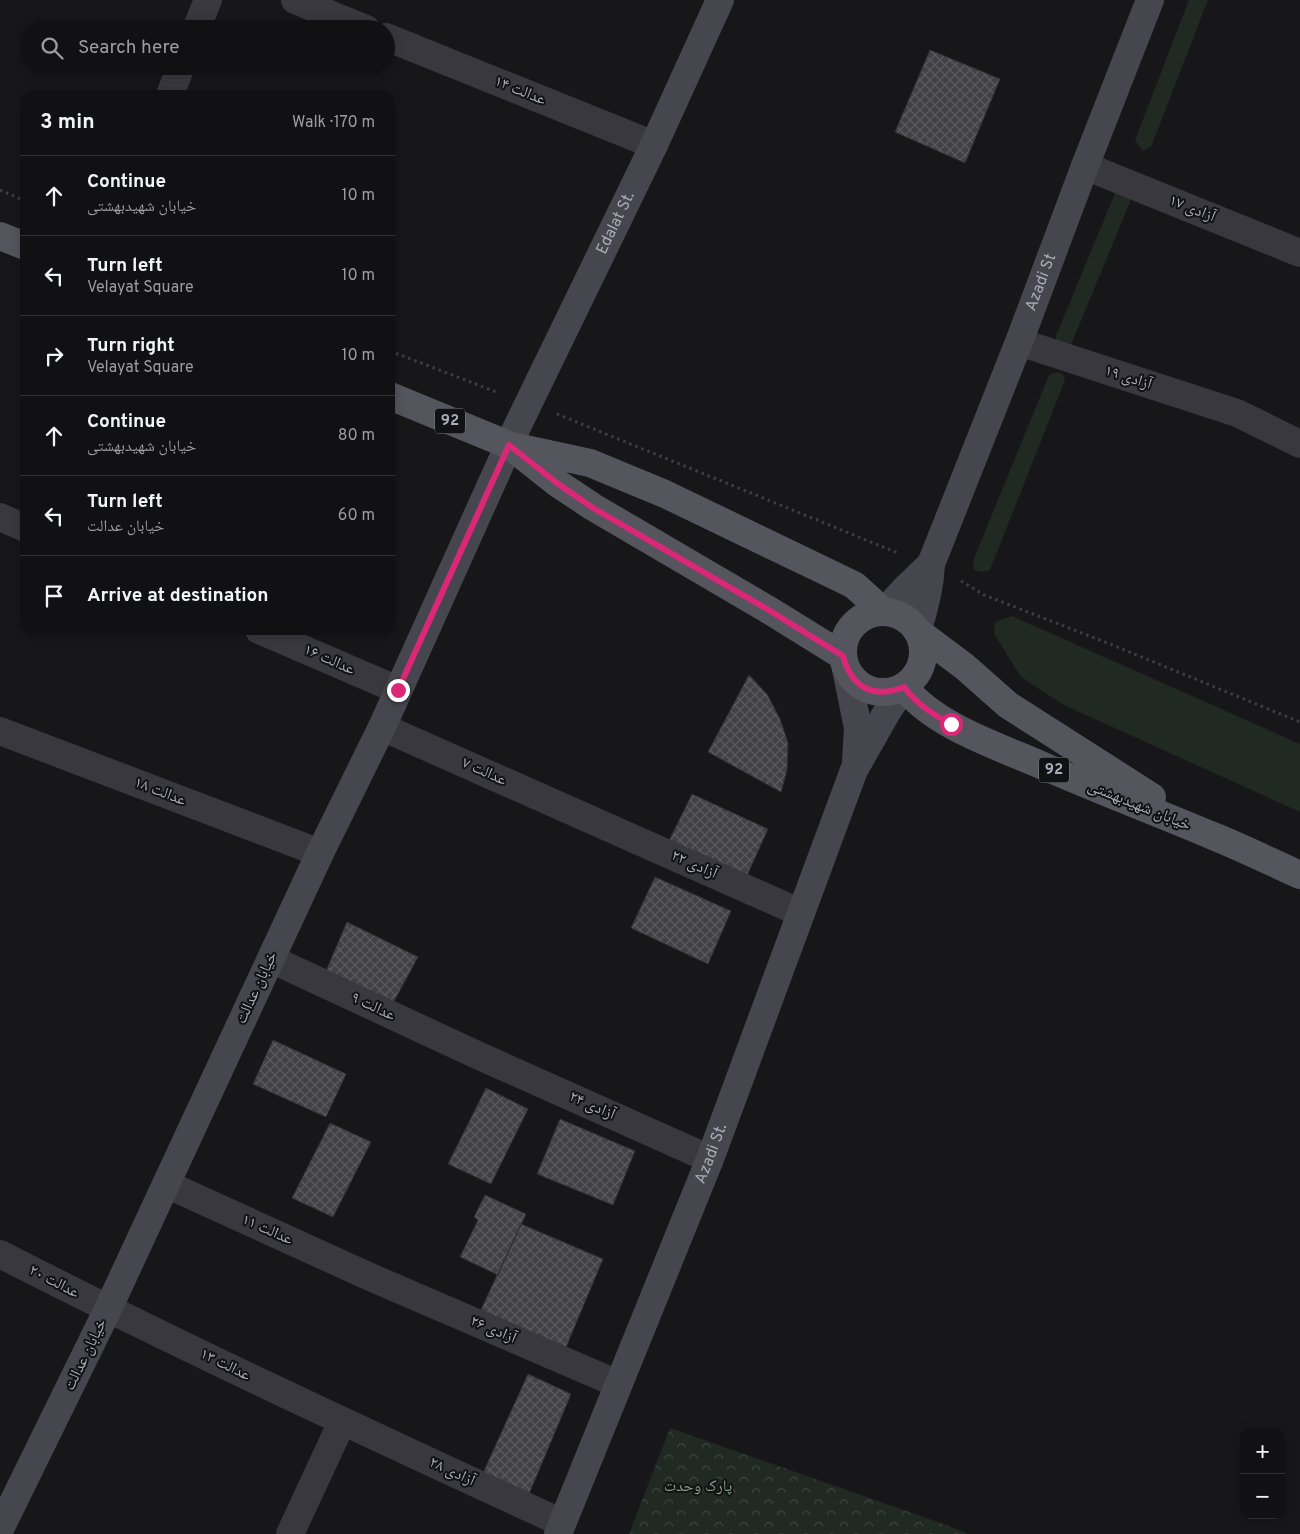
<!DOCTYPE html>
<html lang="en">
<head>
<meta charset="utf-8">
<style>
	:root { --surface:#111113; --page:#1a1a1c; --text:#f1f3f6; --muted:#9c9da0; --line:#303133 }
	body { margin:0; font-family:Overpass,"Noto Naskh Arabic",sans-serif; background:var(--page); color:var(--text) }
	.controls { position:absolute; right:15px; bottom:15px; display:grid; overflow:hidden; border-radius:10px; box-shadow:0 2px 12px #0003 }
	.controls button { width:45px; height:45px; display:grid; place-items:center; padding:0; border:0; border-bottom:1px solid var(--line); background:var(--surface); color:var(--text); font:25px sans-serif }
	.stop { position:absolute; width:15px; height:15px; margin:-11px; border:4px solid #db2777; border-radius:50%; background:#fff }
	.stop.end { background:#db2777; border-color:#fff; box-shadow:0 1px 5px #0008 }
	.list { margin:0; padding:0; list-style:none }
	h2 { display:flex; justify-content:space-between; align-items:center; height:65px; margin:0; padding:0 20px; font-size:21px }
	h2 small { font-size:16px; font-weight:400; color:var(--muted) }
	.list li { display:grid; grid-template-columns:32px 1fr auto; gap:15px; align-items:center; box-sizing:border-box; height:80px; padding:0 20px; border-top:1px solid var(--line) }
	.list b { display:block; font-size:19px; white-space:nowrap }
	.list p { margin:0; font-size:16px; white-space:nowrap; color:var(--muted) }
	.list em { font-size:16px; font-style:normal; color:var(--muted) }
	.icon { flex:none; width:28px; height:28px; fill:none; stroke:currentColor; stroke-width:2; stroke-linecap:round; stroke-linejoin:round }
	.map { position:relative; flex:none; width:1300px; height:1534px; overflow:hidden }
	.search { position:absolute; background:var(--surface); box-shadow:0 2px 12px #0003; left:20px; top:20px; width:375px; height:55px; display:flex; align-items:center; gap:12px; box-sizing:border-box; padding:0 18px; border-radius:28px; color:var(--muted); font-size:19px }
	.panel { position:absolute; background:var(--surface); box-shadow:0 2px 12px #0003; left:20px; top:90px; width:375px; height:545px; border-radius:15px }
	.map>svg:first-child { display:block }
	.green { fill:#212923 }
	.park { fill:url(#park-crowns) }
	.building { fill:url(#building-cross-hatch); stroke:#323135 }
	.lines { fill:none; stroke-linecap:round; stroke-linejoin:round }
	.path { stroke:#3e3f45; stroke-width:3; stroke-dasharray:2.5 4; stroke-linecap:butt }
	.street { stroke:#38383e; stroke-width:28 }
	.secondary { stroke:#46474e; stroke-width:28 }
	.primary { stroke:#54555d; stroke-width:28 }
	.route { stroke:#db2777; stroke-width:6 }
	.labels { text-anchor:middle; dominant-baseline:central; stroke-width:4; stroke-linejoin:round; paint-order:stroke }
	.shield { fill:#121214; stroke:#7c7e88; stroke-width:1 }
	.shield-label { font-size:15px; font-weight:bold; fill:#a9acb9 }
	.street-label { font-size:16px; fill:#a9acb9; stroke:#121214 }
	.park-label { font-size:16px; fill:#81a387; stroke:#121214 }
</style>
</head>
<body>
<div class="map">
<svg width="1300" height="1534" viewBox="0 0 1300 1534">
	<defs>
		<pattern id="park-crowns" width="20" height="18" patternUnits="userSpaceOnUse" patternTransform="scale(1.25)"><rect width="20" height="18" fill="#212923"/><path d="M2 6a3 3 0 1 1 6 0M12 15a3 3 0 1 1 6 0" fill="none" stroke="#3e4541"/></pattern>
		<pattern id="building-cross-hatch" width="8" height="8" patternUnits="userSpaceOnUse" patternTransform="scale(1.25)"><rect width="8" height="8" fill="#414146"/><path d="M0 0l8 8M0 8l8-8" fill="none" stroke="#5a5a5f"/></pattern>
	</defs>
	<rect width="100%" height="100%" fill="#171719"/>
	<path class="green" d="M1189 0H1208L1151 147 1143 151 1135 140Z
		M1122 188 1130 193V202L1071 345H1056V336L1115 193Z
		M1058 372 1063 374 1065 380 990 570 981 572 974 570 973 561 1049 375Z
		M1012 616 1300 744V812L1064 705 1021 677 994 634 995 622Z"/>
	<path class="park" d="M670 1428 949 1526 968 1534H629Z"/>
	<path class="building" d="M930 50 1000 79 965 163 895 132Z
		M749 675 767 694 780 719 788 743 787 770 781 792 708 752Z
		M692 794 768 829 745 880 668 843Z
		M655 877 731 911 708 964 631 928Z
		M347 922 418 957 392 1005 326 971Z
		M273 1040 346 1074 326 1117 253 1084Z
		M486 1088 528 1109 491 1184 448 1164Z
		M560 1119 635 1151 613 1205 537 1174Z
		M330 1123 371 1142 333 1217 292 1198Z
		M485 1195 526 1214 498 1275 460 1257 478 1220 474 1217Z
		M521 1224 603 1259 564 1352 478 1316Z
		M528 1374 571 1394 529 1494 483 1473Z"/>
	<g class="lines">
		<path class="path" d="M0 190 25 201
			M390 351 499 393
			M557 414 898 553
			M961 581 984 595 1105 642 1300 722"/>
		<path class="street" d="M295 0 366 29
			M196 29 208 0
			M386 37 654 145
			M170 95 181 66
			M1085 166 1300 253
			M1019 342 1237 413 1300 444
			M0 517 25 528
			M259 630 398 690
			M382 727 801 913
			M0 731 320 853
			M271 959 475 1054 710 1159
			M166 1184 368 1276 618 1384
			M0 1254C185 1349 374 1436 562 1523
			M290 1534 342 1422"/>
		<g class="secondary">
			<path d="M884 612 906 588 931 564"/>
			<path id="s1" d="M917 631C925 608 930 588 931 564L1019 342 1085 166 1150 0"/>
			<path d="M846 669 858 728 856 761"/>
			<path id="s2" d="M0 1529 108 1309 320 853 382 727 517 427 654 145 720 0"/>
			<path id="s3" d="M558 1534 710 1159 854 770 888 710 904 687"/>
		</g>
		<path class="primary" d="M0 236 25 246
			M390 396 509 445 557 483 593 507 767 609 843 656
			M516 447 590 463 665 494 854 585 884 612
			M843 652a40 40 0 1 1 80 0a40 40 0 1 1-80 0Z
			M917 631 965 667 1008 705 1152 797
			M904 687C935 726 995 745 1041 765 1098 790 1156 812 1213 836 1243 848 1271 862 1300 875"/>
	</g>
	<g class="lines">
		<path class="route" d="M398 690 509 445 557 483 593 508 767 609 843 656C852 688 873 699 904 687 917 704 932 714 951 724"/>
	</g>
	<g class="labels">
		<g class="shield">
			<rect x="435" y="408.5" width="30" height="25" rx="4"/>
			<rect x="1039" y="757.5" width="30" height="25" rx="4"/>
		</g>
		<g class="shield-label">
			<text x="450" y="421">92</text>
			<text x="1054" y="770">92</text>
		</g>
		<g class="street-label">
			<text transform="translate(520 91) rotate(22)">عدالت ۱۴</text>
			<text transform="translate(1192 209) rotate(22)">آزادی ۱۷</text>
			<text stroke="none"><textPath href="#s2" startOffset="1444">Edalat St.</textPath></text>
			<text stroke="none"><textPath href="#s1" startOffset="371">Azadi St</textPath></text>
			<text transform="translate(1128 378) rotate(18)">آزادی ۱۹</text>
			<text transform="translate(329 660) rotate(24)">عدالت ۱۶</text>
			<text transform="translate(484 772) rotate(24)">عدالت ۷</text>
			<text transform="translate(160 792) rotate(21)">عدالت ۱۸</text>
			<text transform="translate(1139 806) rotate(22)">خیابان شهیدبهشتی</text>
			<text transform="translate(694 865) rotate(24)">آزادی ۲۲</text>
			<text transform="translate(257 988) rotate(-65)">خیابان عدالت</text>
			<text transform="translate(373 1007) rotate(25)">عدالت ۹</text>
			<text transform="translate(592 1106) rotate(24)">آزادی ۲۴</text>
			<text stroke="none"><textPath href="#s3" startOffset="410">Azadi St.</textPath></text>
			<text transform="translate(267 1230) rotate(24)">عدالت ۱۱</text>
			<text transform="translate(54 1282) rotate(27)">عدالت ۲۰</text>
			<text transform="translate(493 1330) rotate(23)">آزادی ۲۶</text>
			<text transform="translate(86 1355) rotate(-64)">خیابان عدالت</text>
			<text transform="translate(225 1365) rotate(26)">عدالت ۱۳</text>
			<text transform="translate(452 1472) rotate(25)">آزادی ۲۸</text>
		</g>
		<g class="park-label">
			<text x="698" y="1487">پارک وحدت</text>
		</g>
	</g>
</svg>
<div class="controls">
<button>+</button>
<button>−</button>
</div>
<div class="stop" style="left:951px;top:724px"></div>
<div class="stop end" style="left:398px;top:690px"></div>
<div class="search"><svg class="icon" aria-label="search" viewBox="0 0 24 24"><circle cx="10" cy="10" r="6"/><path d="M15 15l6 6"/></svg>Search here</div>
<section class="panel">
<h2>3 min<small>Walk · 170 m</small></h2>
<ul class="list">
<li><svg class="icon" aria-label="ahead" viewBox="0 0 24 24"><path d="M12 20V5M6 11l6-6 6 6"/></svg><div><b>Continue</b><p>خیابان شهیدبهشتی</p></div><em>10 m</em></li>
<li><svg class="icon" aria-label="left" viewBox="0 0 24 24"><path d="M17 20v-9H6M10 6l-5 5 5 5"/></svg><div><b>Turn left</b><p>Velayat Square</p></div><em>10 m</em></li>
<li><svg class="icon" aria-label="right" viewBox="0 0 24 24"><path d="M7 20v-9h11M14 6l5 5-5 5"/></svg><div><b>Turn right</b><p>Velayat Square</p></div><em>10 m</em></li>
<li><svg class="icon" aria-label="ahead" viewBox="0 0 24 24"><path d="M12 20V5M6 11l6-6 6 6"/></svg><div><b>Continue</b><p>خیابان شهیدبهشتی</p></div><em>80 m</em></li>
<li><svg class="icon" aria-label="left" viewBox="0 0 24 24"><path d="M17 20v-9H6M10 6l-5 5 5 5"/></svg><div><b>Turn left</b><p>خیابان عدالت</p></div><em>60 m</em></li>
<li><svg class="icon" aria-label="arrive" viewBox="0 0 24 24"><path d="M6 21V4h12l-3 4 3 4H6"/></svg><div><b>Arrive at destination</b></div></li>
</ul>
</section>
</div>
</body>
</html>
